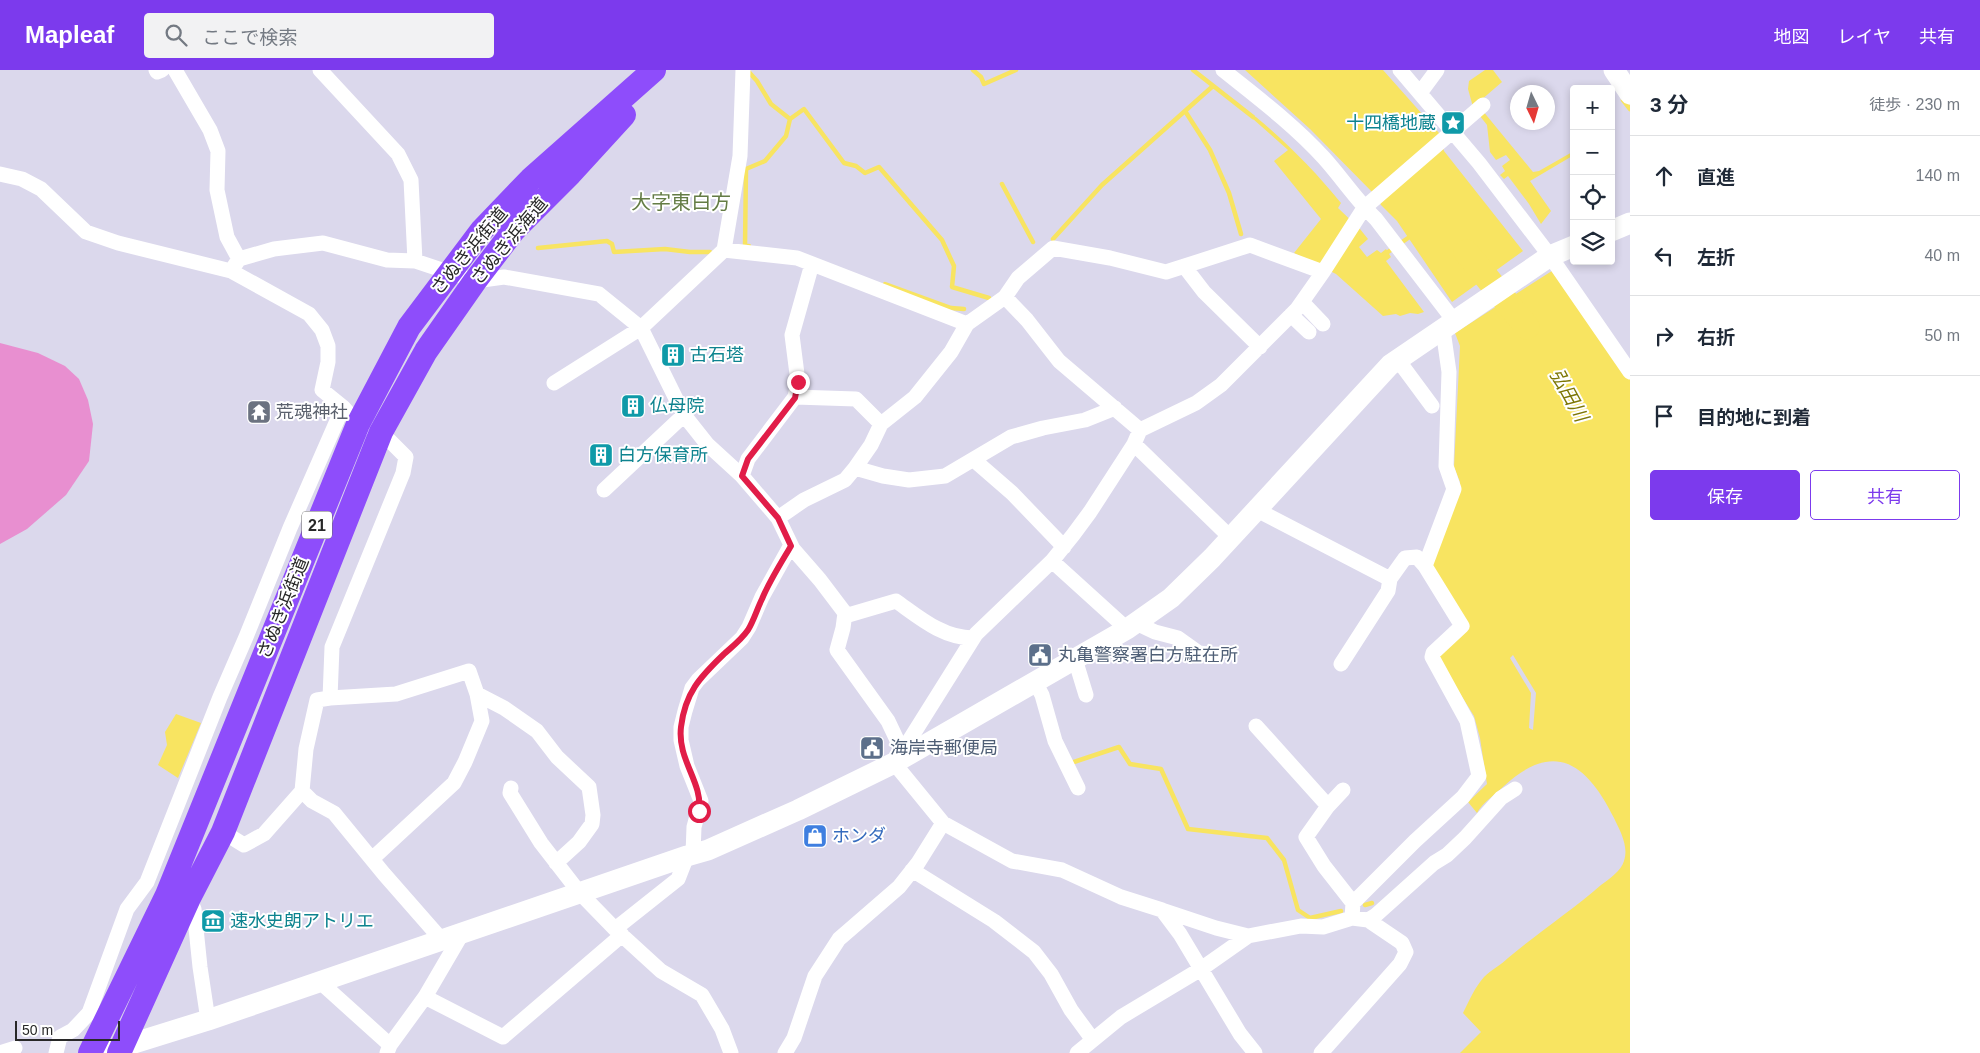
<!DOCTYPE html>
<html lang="ja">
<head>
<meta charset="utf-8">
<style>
	:root { --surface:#fff; --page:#f2f2f3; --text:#1f2937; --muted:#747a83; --line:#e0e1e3; --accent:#7c3aed }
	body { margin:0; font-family:Arial,"Noto Sans JP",sans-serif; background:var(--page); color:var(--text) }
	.controls { position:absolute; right:15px; top:15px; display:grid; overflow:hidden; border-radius:5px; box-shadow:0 2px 8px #0003 }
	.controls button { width:45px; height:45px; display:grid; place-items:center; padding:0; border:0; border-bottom:1px solid var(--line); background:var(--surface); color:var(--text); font:25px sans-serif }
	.compass { position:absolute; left:1510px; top:15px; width:45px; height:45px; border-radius:50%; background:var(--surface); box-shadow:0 2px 8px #0003; rotate:175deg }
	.scale { position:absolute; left:15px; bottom:12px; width:105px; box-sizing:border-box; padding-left:5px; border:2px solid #282828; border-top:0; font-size:14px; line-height:18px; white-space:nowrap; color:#282828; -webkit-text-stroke:4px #fff; paint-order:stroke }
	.stop { position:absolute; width:15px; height:15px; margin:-11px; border:4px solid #e11d48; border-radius:50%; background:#fff }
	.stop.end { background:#e11d48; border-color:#fff; box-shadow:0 1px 5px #0008 }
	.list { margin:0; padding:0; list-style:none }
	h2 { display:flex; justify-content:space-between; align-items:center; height:65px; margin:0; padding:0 20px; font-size:21px }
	h2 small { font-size:16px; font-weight:400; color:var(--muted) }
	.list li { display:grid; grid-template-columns:32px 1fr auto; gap:15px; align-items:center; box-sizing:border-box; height:80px; padding:0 20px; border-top:1px solid var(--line) }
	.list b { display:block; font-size:19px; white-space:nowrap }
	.list em { font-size:16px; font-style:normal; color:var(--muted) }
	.actions { display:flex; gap:10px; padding:15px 20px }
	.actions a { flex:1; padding:11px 0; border:1px solid var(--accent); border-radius:5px; text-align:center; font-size:18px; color:var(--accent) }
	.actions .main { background:var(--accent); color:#fff }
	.icon { flex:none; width:28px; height:28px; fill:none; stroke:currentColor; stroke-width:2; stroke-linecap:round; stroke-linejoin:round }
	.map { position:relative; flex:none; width:1630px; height:983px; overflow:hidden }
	header { display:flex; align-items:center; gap:30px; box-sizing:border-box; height:70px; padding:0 25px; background:var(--accent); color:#fff }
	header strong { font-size:24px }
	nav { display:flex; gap:28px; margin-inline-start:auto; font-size:18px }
	.search { width:350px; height:45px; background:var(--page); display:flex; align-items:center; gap:12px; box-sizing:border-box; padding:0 18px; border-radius:5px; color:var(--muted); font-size:19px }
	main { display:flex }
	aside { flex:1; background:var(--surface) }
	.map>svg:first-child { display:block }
	.green { fill:#e88fd0 }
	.water { fill:#f8e461; fill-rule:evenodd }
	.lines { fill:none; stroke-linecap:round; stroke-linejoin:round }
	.stream { stroke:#f8e461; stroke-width:4.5 }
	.river { stroke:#f8e461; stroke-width:25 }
	.street { stroke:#fff; stroke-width:15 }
	.secondary { stroke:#fff; stroke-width:21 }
	.primary { stroke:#8e4dfb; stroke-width:24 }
	.route { stroke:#e11d48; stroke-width:6 }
	.labels { text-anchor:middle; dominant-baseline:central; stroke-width:4; stroke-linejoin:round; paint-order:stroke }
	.shield { fill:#fff; stroke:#686868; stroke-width:1 }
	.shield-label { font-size:16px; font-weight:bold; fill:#282828 }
	.culture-label { font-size:18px; fill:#0d838f; stroke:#fff; text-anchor:start }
	.street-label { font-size:18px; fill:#282828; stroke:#fff }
	.worship-label { font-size:18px; fill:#5b616d; stroke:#fff; text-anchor:start }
	.service-label { font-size:18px; fill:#4e5e75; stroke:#fff; text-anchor:start }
	.shop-label { font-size:18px; fill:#366cbe; stroke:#fff; text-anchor:start }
	.water-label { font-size:19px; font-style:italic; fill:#7d7706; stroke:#fff }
	.quarter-label { font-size:20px; fill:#647c45; stroke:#fff }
</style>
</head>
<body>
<header>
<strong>Mapleaf</strong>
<div class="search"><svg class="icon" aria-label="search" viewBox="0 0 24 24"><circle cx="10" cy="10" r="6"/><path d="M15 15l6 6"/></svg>ここで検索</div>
<nav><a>地図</a><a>レイヤ</a><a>共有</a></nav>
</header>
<main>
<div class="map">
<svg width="1630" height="983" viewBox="0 0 1630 983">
	<rect width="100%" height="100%" fill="#dbd8ec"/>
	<path class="green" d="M0 273 38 283 65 296 79 309 88 330 93 354 89 391 66 425 27 459 0 474Z"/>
	<path class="water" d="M1245 0H1383L1439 63 1444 81 1523 181 1452 232 1397 151 1381 135 1376 126 1310 59Z
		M1485 0H1493L1502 12 1480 31 1478 35 1533 102 1539 101 1574 81V85L1530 111 1551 141 1541 154 1529 134 1508 106 1504 109 1500 105 1505 101 1502 96 1510 90 1506 85 1496 90 1490 82 1487 55 1473 37 1468 19 1469 11Z
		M1253 47H1256C1287 73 1315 101 1341 133L1338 138 1360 159 1368 169 1359 177 1367 187 1377 180 1381 183 1386 179 1391 187 1386 191 1424 242 1418 244 1410 243 1400 246 1396 244 1383 246 1336 204 1294 183 1321 149 1274 91 1288 80 1253 49Z
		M1555 199 1630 307V983H1460L1481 962 1463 943C1469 931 1475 917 1484 907 1491 900 1501 895 1508 888 1538 863 1571 841 1601 815 1609 809 1621 801 1624 791 1629 776 1620 761 1614 748 1587 694 1555 669 1504 716 1496 724 1483 732 1477 743L1468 732 1487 714 1480 668 1474 646 1438 588 1466 559 1432 496 1459 420 1460 412 1454 397 1460 276 1455 263ZM1513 585 1536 623 1533 660 1529 658 1531 623 1510 588Z
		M176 644 201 653 178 708 158 695 167 675 165 662Z"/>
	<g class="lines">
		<path class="stream" d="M747 0 757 11 771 34 790 49 804 39 844 93 856 96 865 103 879 97 942 170 954 196 952 217 989 228
			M973 0 981 7 984 14 1016 0
			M1193 0 1253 47
			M1623 30 1630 39
			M1185 41 1210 80 1229 123 1241 164
			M1002 114 1033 172
			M1053 169 1102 115 1213 16
			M749 176H745L746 99 765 91 786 66 790 49
			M538 178 607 171 612 174 614 182 665 179 690 182H710
			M1388 182 1408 168
			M885 214 951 238 964 239
			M1074 692 1119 677 1130 694 1161 699 1188 759 1267 768 1284 790 1298 840 1310 848 1341 841
			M1365 835 1372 833"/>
		<path class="river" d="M1466 182 1527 257"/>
		<path class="street" d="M156 0 157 2 162 0
			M175 0 210 60 218 81 217 120 227 167 239 189
			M320 0 398 84 411 110 415 191
			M1223 0C1258 28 1294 55 1324 88 1342 108 1357 131 1376 149L1455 252
			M1400 0 1479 93 1550 186 1630 302
			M1420 23 1437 0
			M0 104 22 109 41 119 86 162 118 173 231 201 309 244 322 260 328 276V292L322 320 343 337 358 354 381 362 406 387 403 403 332 577 330 628 317 630 306 679 302 721 264 764 244 775 223 762
			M724 180 797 188 967 254 1005 227 1027 250 1059 291 1140 360
			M1184 196 1204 222 1260 277
			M231 201 239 189 274 179 323 173 387 190 415 191 475 211 504 207 599 224 641 258 684 345 707 374 742 406 778 448 793 479 820 510 845 543 843 558 837 580 888 651 905 687
			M1005 227 1018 208 1053 178 1110 188 1166 202 1250 175 1323 202
			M1302 232 1323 254
			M1291 245 1309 262
			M1398 290 1432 336
			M554 313 641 258 724 180 740 86 743 0
			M795 327 856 329 881 354
			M1134 374 1231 468
			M974 390 1012 423 1064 477
			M855 398 871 375 881 354 915 327 951 282 967 254
			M742 406 748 389 795 327 798 312 792 265 812 194
			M604 420 684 345
			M1257 440 1390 509 1405 488 1417 487 1425 496 1454 419 1446 396 1449 302 1443 260
			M778 448 804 430 845 410 855 398 883 406 909 410 945 406 1011 367 1043 358 1085 350 1115 338
			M1052 491 1127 559
			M845 546 896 531C920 548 943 568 973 568
			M1136 553 1155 562 1178 568 1199 583 1215 585
			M1075 589 1086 625
			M1341 594 1388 521 1390 509
			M1035 612 1042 625 1055 671 1078 718
			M330 628 396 624 469 601 477 624 504 638 537 661 557 687 589 717 593 745 592 754 579 772 556 793
			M1256 656 1328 736
			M905 687 907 674 976 564 1052 491 1073 465 1090 442 1134 374 1140 360 1196 333 1221 315 1297 239 1323 202 1364 138 1483 35
			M894 693 943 753 1012 791 1062 800 1121 827 1162 840 1180 864 1240 964 1255 983
			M511 718 510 723 541 773 579 822 615 859 661 901 702 925 722 959 731 983
			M1343 720 1328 736 1306 767 1324 796 1353 833
			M302 721 312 731 334 743 384 804 441 869
			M693 784 694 757 701 731 687 696 681 670V657L685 641 692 618 698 610 742 568 749 557 762 527 791 475
			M372 789 454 713 465 692 482 651 477 624
			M912 800 994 851 1034 882 1051 904 1071 940 1093 970
			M189 828 194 839 200 897 208 950
			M1162 840 1216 858 1248 866 1301 856 1323 857 1352 848 1353 833 1415 771 1463 727 1479 706 1467 651 1432 587 1433 583 1462 556 1425 496
			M1352 848 1368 850 1376 845 1434 793 1447 785 1465 768 1501 728 1515 719
			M615 859 678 809 687 786
			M319 911 390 975
			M425 927 503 967 622 865
			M0 983 15 978
			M56 983 60 967 73 960 89 943 127 839 147 812 220 627 246 567 290 458 343 337
			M387 983 390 975 425 927 463 862
			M785 983 794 968 815 906 839 869 899 817 918 793 943 753
			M1077 983 1121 947 1201 899 1248 866
			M1321 983 1400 894 1406 882 1402 873 1368 850"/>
		<path class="secondary" d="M1614 0 1630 24
			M1611 161 1630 153
			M102 983 208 950 687 786 708 780 798 740 894 693 1127 559 1171 528 1212 488 1390 295 1550 186 1574 176"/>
		<path class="primary" d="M90 983 167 825 358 354 409 257 482 160 531 109 654 0
			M119 983 189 828 223 762 381 362 426 281 475 211 514 160 570 104 624 45"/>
	</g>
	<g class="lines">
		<path class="route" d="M699 741C703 712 677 690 681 657 685 623 700 607 724 584 733 576 741 570 748 560 754 550 757 539 762 529 770 510 781 493 791 476L778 448 742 406 748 389 795 328 798 312"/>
	</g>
	<defs>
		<symbol id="sight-square" viewBox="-11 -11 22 22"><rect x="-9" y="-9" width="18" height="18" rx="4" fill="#0f9aa8" stroke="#fff"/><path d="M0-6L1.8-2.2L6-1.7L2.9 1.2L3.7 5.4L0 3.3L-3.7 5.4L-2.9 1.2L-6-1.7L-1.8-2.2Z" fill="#fff"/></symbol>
		<symbol id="building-square" viewBox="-11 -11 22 22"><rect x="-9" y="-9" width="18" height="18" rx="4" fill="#0f9aa8" stroke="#fff"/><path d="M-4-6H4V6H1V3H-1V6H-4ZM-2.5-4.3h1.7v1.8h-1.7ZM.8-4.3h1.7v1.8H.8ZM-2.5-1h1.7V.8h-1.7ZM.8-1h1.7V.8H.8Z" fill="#fff"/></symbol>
		<symbol id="temple-square" viewBox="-11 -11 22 22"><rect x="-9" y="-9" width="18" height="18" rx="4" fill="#6b7280" stroke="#fff"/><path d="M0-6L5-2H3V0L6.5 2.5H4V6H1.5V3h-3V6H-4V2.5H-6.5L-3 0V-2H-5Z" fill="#fff"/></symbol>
		<symbol id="civic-square" viewBox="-11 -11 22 22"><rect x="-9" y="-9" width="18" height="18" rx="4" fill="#5c6f8a" stroke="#fff"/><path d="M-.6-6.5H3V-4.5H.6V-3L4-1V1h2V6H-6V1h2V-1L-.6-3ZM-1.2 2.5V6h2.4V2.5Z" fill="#fff"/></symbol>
		<symbol id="shop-square" viewBox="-11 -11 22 22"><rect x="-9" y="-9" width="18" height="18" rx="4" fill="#3f7fe0" stroke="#fff"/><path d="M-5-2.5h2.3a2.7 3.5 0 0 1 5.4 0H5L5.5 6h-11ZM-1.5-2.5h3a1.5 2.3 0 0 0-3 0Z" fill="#fff"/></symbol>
		<symbol id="museum-square" viewBox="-11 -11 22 22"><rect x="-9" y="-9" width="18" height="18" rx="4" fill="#0f9aa8" stroke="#fff"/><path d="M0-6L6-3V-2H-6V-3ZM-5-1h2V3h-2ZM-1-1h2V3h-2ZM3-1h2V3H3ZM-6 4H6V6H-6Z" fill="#fff"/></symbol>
	</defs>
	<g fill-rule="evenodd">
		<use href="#sight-square" x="1439" y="39" width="28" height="28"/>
		<use href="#building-square" x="659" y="271" width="28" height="28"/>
		<use href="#building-square" x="619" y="322" width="28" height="28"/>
		<use href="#temple-square" x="245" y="328" width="28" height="28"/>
		<use href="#building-square" x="587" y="371" width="28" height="28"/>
		<use href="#civic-square" x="1026" y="571" width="28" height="28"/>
		<use href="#civic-square" x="858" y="664" width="28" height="28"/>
		<use href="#shop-square" x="801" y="752" width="28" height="28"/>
		<use href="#museum-square" x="199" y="837" width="28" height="28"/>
	</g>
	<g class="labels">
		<rect class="shield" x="302" y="441.5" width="30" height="27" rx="4"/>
		<g class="shield-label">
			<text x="317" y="455">21</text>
		</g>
		<g class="culture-label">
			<text x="1436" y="53" text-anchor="end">十四橋地蔵</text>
			<text x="690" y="285">古石塔</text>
			<text x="650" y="336">仏母院</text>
			<text x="618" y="385">白方保育所</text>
			<text x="230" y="851">速水史朗アトリエ</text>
		</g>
		<g class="street-label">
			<text transform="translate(509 171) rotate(-50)">さぬき浜海道</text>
			<text transform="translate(469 181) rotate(-50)">さぬき浜街道</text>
			<text transform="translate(283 538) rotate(-68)">さぬき浜街道</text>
		</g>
		<g class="worship-label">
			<text x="276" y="342">荒魂神社</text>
		</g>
		<g class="service-label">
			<text x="1058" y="585">丸亀警察署白方駐在所</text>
			<text x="890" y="678">海岸寺郵便局</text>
		</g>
		<g class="shop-label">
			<text x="832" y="766">ホンダ</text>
		</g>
		<g class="water-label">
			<text transform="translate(1569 325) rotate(61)">弘田川</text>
		</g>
		<g class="quarter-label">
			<text x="681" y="132">大字東白方</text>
		</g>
	</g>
</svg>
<div class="controls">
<button>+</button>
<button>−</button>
<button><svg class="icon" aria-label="locate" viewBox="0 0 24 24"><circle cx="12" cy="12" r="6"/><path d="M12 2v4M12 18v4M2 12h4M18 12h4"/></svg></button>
<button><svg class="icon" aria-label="layers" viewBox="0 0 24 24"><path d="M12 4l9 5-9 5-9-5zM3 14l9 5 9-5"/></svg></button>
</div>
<svg class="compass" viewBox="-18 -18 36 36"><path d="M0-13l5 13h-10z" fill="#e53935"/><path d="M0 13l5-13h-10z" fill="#747a83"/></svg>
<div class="scale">50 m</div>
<div class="stop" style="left:699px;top:741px"></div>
<div class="stop end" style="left:798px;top:312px"></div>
</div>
<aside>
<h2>3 分<small>徒歩 · 230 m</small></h2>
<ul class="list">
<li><svg class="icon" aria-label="ahead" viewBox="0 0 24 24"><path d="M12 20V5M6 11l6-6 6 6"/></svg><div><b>直進</b></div><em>140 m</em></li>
<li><svg class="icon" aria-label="left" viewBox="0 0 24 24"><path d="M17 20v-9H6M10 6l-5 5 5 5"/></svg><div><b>左折</b></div><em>40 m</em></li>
<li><svg class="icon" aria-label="right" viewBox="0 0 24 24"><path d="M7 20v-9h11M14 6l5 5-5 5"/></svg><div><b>右折</b></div><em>50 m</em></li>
<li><svg class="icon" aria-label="arrive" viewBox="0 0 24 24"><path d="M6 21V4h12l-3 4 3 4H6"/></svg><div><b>目的地に到着</b></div></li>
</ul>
<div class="actions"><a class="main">保存</a><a>共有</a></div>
</aside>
</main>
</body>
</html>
